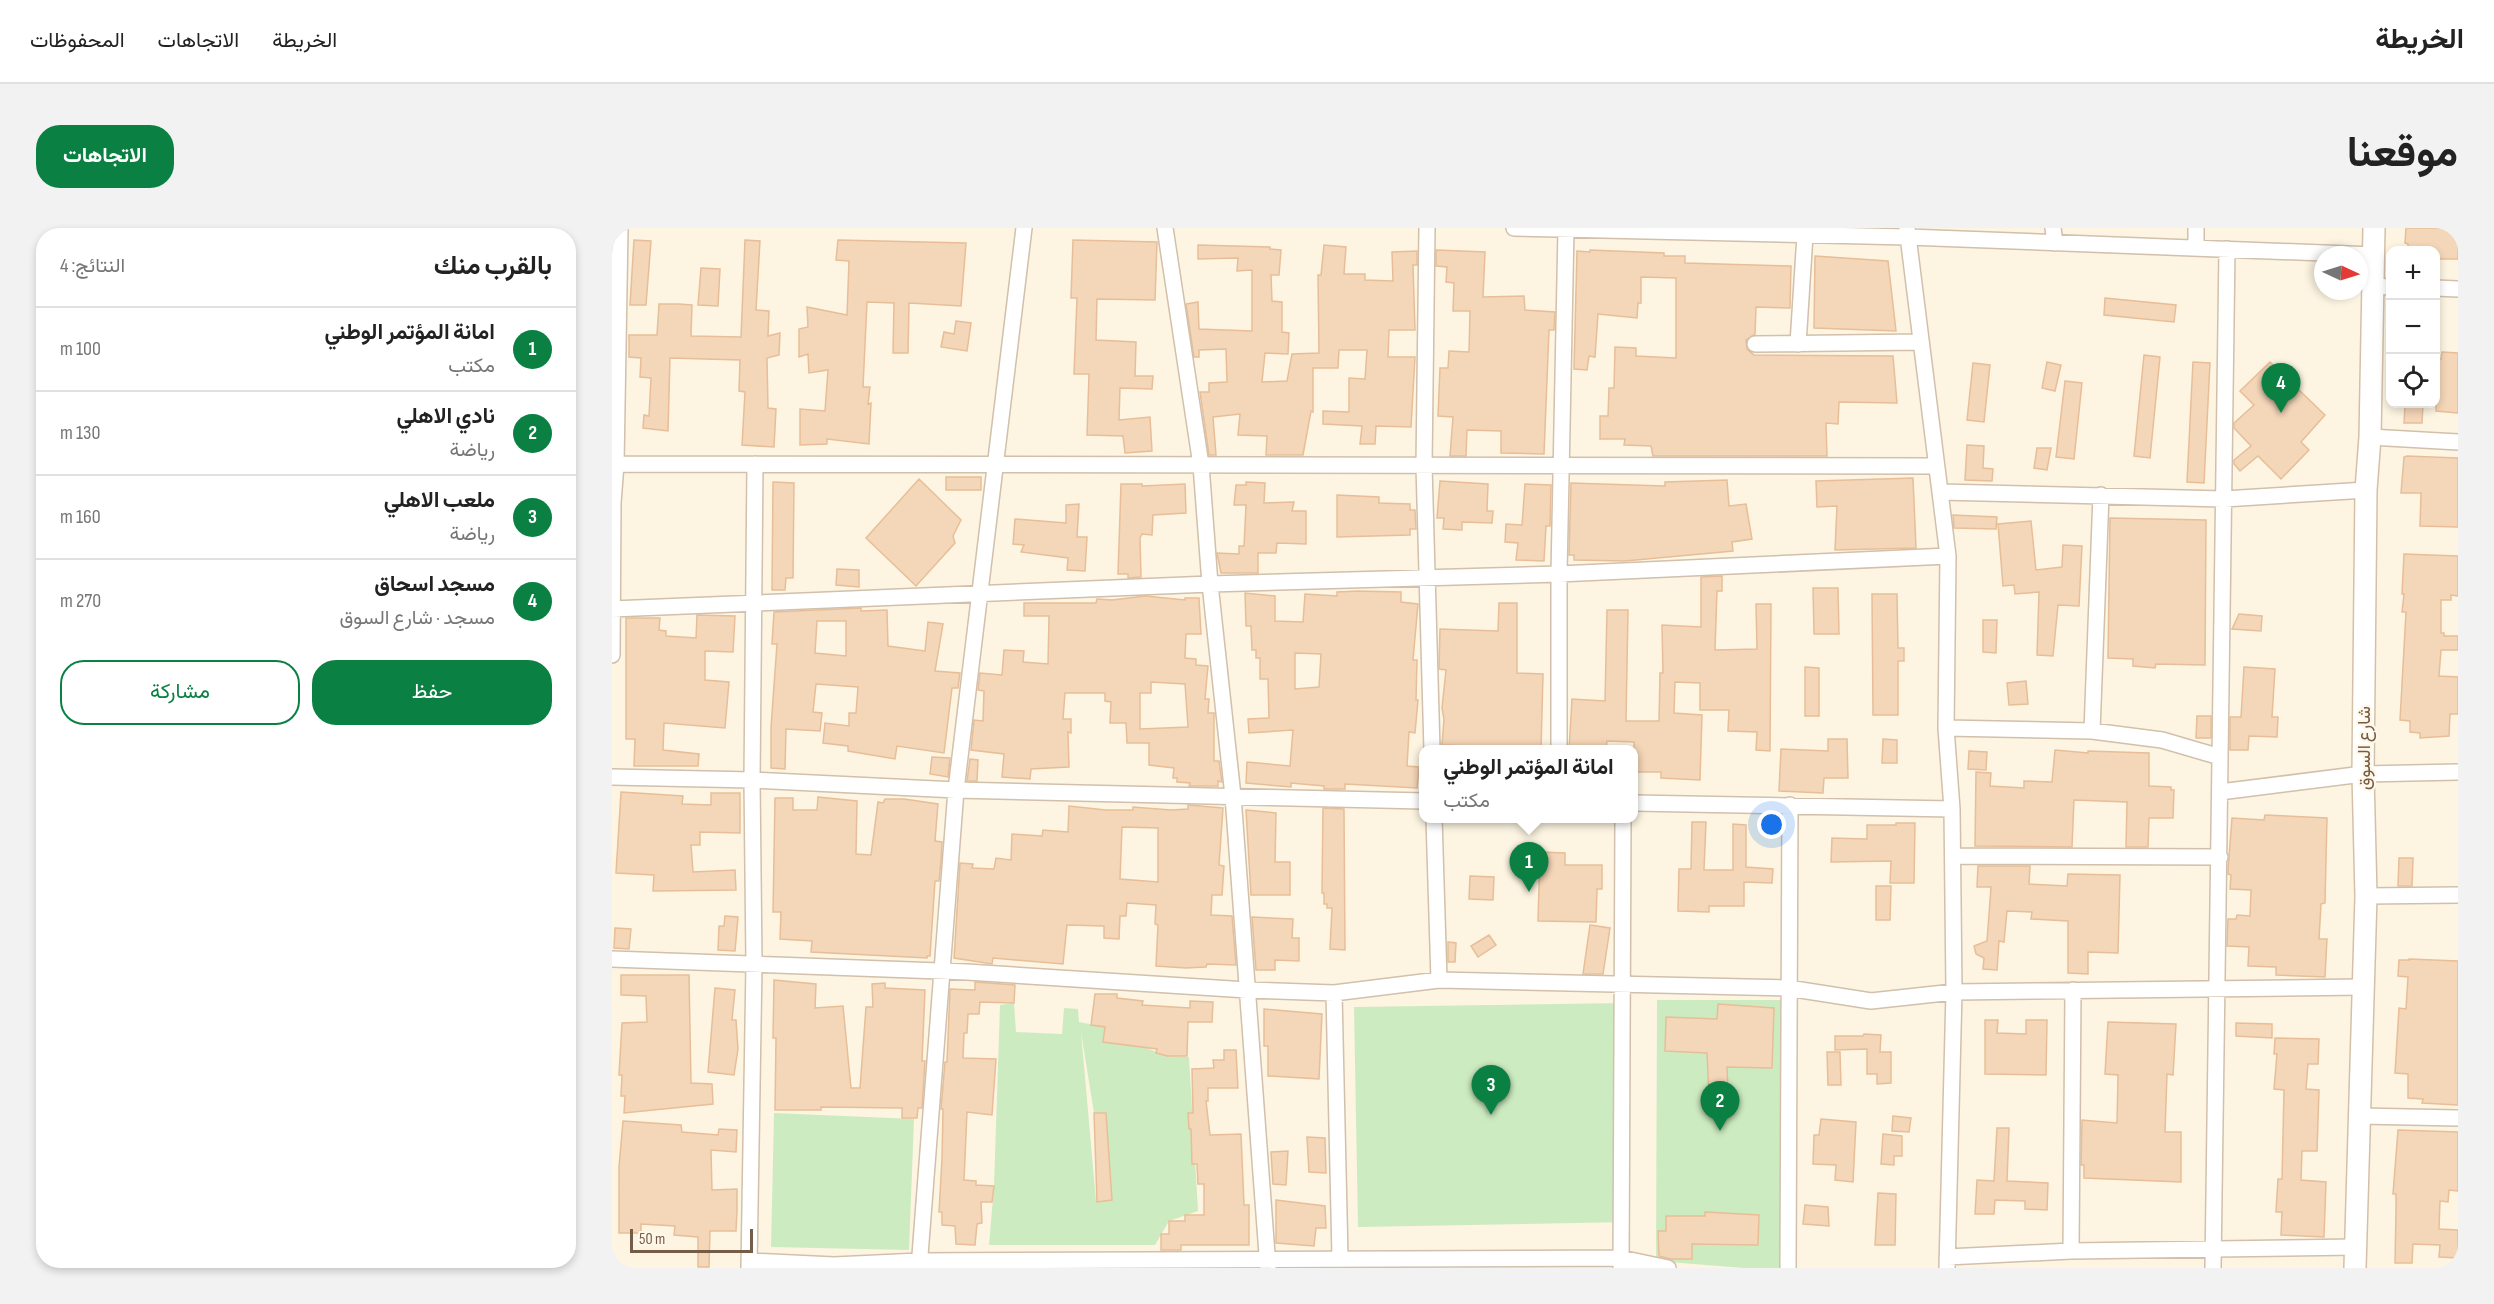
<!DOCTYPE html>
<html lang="ar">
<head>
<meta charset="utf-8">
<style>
	:root { --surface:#fff; --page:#f2f2f2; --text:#222; --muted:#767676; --line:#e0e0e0; --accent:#0b8043 }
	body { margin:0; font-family:"Sofia Sans Condensed",Vazirmatn,sans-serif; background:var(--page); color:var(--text); direction:rtl }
	.controls { position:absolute; right:18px; top:18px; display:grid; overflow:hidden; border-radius:12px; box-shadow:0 3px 9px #0003 }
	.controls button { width:54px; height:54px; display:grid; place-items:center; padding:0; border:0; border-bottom:2px solid var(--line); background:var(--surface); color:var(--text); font:30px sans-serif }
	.compass { position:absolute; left:1702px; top:18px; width:54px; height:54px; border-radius:50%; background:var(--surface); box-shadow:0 3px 9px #0003; rotate:94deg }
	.scale { position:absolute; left:18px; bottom:15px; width:123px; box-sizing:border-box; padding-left:6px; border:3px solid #755c47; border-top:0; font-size:16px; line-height:21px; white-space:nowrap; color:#755c47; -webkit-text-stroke:4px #fff8e9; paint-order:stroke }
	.you { position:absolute; left:1160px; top:597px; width:21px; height:21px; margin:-15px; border:4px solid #fff; border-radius:50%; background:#1a73e8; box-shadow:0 0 0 9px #1a73e833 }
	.badge { display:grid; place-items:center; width:39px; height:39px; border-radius:50%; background:var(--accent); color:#fff; font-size:20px; font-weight:700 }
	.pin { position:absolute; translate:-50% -50px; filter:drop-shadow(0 2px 3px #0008) }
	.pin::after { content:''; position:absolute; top:32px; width:21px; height:18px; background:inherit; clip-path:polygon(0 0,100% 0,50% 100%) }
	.popup { position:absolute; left:807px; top:517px; width:219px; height:78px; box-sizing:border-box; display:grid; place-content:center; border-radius:12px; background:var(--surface); filter:drop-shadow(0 2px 4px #0005); font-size:20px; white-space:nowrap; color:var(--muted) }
	.popup b { font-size:22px; color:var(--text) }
	.popup::after { content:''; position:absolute; left:50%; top:100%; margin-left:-12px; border:12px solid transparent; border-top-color:var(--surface) }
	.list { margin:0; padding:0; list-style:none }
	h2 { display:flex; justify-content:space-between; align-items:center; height:78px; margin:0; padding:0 24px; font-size:26px }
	h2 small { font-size:20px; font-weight:400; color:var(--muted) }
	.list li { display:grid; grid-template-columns:39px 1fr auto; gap:18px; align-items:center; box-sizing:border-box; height:84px; padding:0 24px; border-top:2px solid var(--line) }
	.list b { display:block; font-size:22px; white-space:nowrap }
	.list p { margin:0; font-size:20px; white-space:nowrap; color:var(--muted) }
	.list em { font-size:20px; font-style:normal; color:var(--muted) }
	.actions { display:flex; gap:12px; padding:18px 24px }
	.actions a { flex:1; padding:14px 0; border:2px solid var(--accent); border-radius:24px; text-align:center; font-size:21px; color:var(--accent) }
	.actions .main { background:var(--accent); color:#fff }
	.icon { flex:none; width:33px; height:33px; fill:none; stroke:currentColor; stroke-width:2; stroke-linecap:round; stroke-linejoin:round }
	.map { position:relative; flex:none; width:1846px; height:1040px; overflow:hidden; direction:ltr; border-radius:24px }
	header { display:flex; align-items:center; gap:36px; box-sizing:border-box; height:84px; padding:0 30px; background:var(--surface); border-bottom:2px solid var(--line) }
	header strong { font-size:28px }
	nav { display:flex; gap:33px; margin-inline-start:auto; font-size:21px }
	.intro { display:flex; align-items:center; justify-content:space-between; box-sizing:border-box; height:144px; padding:0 36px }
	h1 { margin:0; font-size:42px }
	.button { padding:15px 27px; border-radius:24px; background:var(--accent); color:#fff; font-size:21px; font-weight:700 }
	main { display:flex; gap:36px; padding:0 36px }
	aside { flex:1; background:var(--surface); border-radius:24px; box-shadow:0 3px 9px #0003 }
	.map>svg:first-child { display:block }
	.green { fill:#cdebc0; fill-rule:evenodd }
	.building { fill:#f4d6b8; stroke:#e7be98; stroke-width:1.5; fill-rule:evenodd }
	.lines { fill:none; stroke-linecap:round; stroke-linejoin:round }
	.street-casing { stroke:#d1c0ab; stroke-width:18 }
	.secondary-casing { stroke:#d4c0a8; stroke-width:24 }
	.street { stroke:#fff; stroke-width:15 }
	.secondary { stroke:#fff; stroke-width:21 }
	.labels { text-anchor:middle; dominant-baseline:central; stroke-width:4.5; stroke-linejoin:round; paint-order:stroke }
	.street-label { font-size:18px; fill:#755c47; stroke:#fff8e9 }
</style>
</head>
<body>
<header>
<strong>الخريطة</strong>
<nav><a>الخريطة</a><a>الاتجاهات</a><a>المحفوظات</a></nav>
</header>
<div class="intro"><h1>موقعنا</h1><a class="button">الاتجاهات</a></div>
<main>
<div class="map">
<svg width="1846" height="1040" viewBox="0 0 1846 1040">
	<rect width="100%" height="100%" fill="#fdf5e2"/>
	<path class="green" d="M1045 772H1174L1167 1040H1132L1044 1033Z
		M402 775 404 804 450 806 452 780 466 781 467 794 493 799 491 814 532 819 555 828 577 829 586 983 557 993 543 1017H377L382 958 388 777ZM469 804 482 885H494L500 972 484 973Z
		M1012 775 1015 994 746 999 742 779Z
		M162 885 302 891 297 1022 159 1019Z"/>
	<path class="building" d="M1794 0H1846V31H1824V22H1796V16L1793 15Z
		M22 12 39 13 34 77H18Z
		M133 12 148 13 144 82 157 83 156 108 168 105 167 127 155 130 156 180 164 181 162 219 130 217 133 164 127 163 128 132 58 130 56 203 31 200 32 187 37 188 39 150 28 149 29 130 17 129V107H45L47 76H67L80 77 79 108 129 109Z
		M226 12 354 15 349 78 297 75 296 125H281L282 75 255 74 251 159H258L256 176 259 175 257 216 215 211V216L188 217V181L213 183 216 142 197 145 196 126 187 129V101L196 99 195 79 235 87 237 33 224 32Z
		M461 12 545 14 543 72 485 71 484 112 524 114 523 148H541L540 161 508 160 507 192 538 189 540 223 513 225 511 208 475 207 477 146H462L465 70H459Z
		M586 17 658 19V21L669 22 667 47H659L660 73 670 74V104L677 105 676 126 653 125 650 154 675 153 680 126 707 125 706 47H709L712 17 734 19 732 46H753V52L781 53 780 24 805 23V37H801L803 102H777L776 129H803L799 199 764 198 763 216H748L750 198 711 196V183L737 184V150L753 151 755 122H727L726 140H701V184L699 183 691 227H654L655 208 626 207 628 186 601 189 604 227H597L588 164H597V155L615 154 614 121 587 122V129H582L574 76 586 74 587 101 640 103V42L625 43 626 30 586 31Z
		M824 22 873 24 871 69 912 68 913 82 943 84 942 102H937L932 226 889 225V203L855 202 854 228H838L841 189 826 188 828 140H836L837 123 857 124 858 83H841L842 55 834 54 835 39 824 38Z
		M978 22 1052 25V28H1073V35L1179 38 1178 80 1144 79 1143 106 1134 112 1135 121 1142 127 1281 128 1285 175 1227 174 1226 196 1214 195 1215 228H1041L1039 218 1012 217 1013 211H988V188H996L997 160H1002L1003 119 1024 120V128L1064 130V50L1029 49V75H1026L1025 90 986 86 983 129 977 128 975 142 962 141 965 23 978 24Z
		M1203 28 1276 33 1284 103 1202 100Z
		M89 40 108 41 106 78 86 77Z
		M1493 70 1564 77 1562 94 1492 87Z
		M344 93 359 95 355 123 329 119 332 104 342 106Z
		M1830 124 1846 125V185L1824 183V130L1829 131Z
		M1532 127 1548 129 1538 230 1522 228Z
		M1435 134 1449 137 1443 163 1430 160Z
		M1581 134 1598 135 1592 255 1575 254Z
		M1658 134 1713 187 1689 214 1697 222 1669 251 1646 228 1628 243 1622 236V232L1639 218 1622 200V195L1642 177 1628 163Z
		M1361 135 1378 137 1372 194 1355 192Z
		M1453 153 1470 155 1462 231 1444 229Z
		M1793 176H1811L1810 195H1792Z
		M1355 217 1372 218 1371 240 1381 241 1380 253 1353 252Z
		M1425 220H1439L1435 242 1422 240Z
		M1795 228 1846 230V299L1808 298 1809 265H1789L1792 229Z
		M334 249H369V262H334Z
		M1301 250 1304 320 1223 322 1225 278 1205 279 1204 253Z
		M307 251 349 292 341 308 343 315 304 358 254 310Z
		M1115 252 1117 278 1134 276 1140 311 1120 314 1121 323 1013 333 962 332V327H957L959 255 1053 258V254Z
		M828 253 876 256 875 283H881L880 295 850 294V302L831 301 832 290H825Z
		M161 254 182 255 181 350H174L173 362H160Z
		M634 254 653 255 652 275 682 274 680 283H694V316L665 315 664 325H646V345H609L605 325 627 326V318H632L634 277H622L624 257H634Z
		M509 256H530V258L573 256 574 285 541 287 540 307 530 306 528 310 529 349 516 350V346H506Z
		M913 256 939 257 938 298H934L932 333 904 332 906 315 893 314 894 296 910 297Z
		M725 267 767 269V275L798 276V282H803L804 301H798V307L725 309Z
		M467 276 465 309H475L473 343 455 342 456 330 409 324 412 317 401 316 403 291 454 295V277Z
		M1341 287 1385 289 1384 301 1342 300Z
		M1498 290 1594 292 1593 437 1544 436 1543 440 1521 438V431L1496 430Z
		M1419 293 1424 342 1450 339 1451 317 1470 318 1467 378 1446 377 1441 428 1425 427 1427 364 1403 366 1402 357 1391 358 1386 296Z
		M1792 326 1846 328V368L1839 367V372H1829V405H1832V408H1846V422H1829L1827 448 1846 449V486H1838L1837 508 1808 510V505L1798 504V493L1788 492 1794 384H1790L1792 366H1790Z
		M225 341 247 342V359L224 357Z
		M1110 348V363H1105L1103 422 1145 421 1144 376H1159L1158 523 1144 522 1145 504 1116 503 1117 482H1088V455L1063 454 1062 485 1090 487 1088 552 1049 550V544H1022V514L995 513 994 522H957L960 471 993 473 995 382H1016L1014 493H1047L1048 445H1051L1050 397 1089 399V349Z
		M1201 360H1226L1227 406H1202Z
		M746 363 789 364V374L806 376 801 432H805L804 472H806L803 505 797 504 795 538 807 539 805 560 733 556V561H712V558L679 555V559L634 555 635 534 678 538 681 502 637 505 636 491 657 490 656 451H648V430H644V422H640L639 398H634L633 365 663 368V393L691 394 693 366 725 368V364ZM683 425 709 426 707 459 683 461Z
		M1260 366H1285L1286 420H1292V433H1286V487H1261Z
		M533 368 573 372V370H587L589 406H574L573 430 584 431V437L596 438 593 471H597L596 485H602V533H607L610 554 606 553V558H577L578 555 565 554V550H561L562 540 537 537V515H515L514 495H498L499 474 493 473V465H453L451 491H459V505L456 504 457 539 419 541 418 551 390 549 392 526 359 522 362 492 371 493 372 463 366 462 368 445 390 447 392 422 412 423 411 434 436 436 437 388H412V375H484L485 371 500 372ZM539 454 573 456 576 499 528 501V465H539Z
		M887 375H905V445L931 446 929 522H857V518L830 517 832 491 830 480 834 442 827 441 828 401 886 403Z
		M249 380V383L275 382 276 418 313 423 316 394 331 396 323 443 348 445 346 460H340L332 525 285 518 283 531 236 523V518L211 515 213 495 237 498V485H244L246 459 204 456 201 484 210 485 208 503 174 501 173 541 159 540V499L165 416H160L162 384ZM205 393H234V428L203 425Z
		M1627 386 1650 388 1649 403 1620 401Z
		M85 387 123 388 121 424 93 423V452L117 454 113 500 52 495 51 522 87 526 86 538H22L23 511H14V390H48L47 402 54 403V408L84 410Z
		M1371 392H1385L1384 425 1371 424Z
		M1193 439 1207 440V488H1193Z
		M1632 439 1663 441 1660 489H1666L1665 509 1637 508 1636 522H1618V489H1629Z
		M1414 453 1416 476 1397 477 1395 455Z
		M1585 488H1599V510H1584Z
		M1216 511H1235L1236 550H1212L1211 565 1167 563 1169 521 1216 523Z
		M1271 511 1285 512V535H1270Z
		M1443 522 1476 525V523L1537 525V558L1559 559V562H1562L1561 590H1537L1536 619H1514L1515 574 1462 572 1460 619 1363 618 1364 544 1379 545 1378 558 1412 560V553L1440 554Z
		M1357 523 1375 524 1374 542 1356 541Z
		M320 529 338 530 336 549 318 546Z
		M358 531 366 532 365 553H355Z
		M9 564 71 568 70 576 99 577V565H128V605L88 604V617H79L81 644 123 642 124 662 41 663 42 647 4 645Z
		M206 569 245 573 244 626 259 627 266 574 271 575 273 571H292L326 576 323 613 330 614 329 633 327 653H323L318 728H315V730L199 724 200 713 168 711 169 684H161L163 570H181V582H205Z
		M576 577 611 580 607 637 612 638 610 667H600L599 687 620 688 624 737 595 736 594 739 574 740 544 738 546 697 543 696 544 677 515 675 514 688H508L507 711 492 710V698L455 697 451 736 381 730 380 736 342 730 348 635 361 636 360 640 382 641 384 630 399 632 400 606 430 608 431 602 456 604 457 578 494 582H521V579L559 582 576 581ZM510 599 546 600V654L508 651Z
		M711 580 732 581 733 722 718 721 720 680H715V676H712V665H710Z
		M634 582 664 585 663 634H678V667H639Z
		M1653 587 1715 590 1713 675 1709 676 1707 711H1715L1713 749 1664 747V739L1636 738 1637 719 1615 718 1616 691H1624L1625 687 1638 688 1639 662 1618 661 1619 647 1616 646V642L1620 590 1652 592Z
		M1080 594H1094L1092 642H1121V596L1134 597V639L1161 641 1160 655 1132 654V678H1097V684L1066 683 1067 641H1079Z
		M1284 595H1303L1302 655H1278L1279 633 1219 634 1220 610 1255 611V597H1284Z
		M928 624 953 625V637H990V661H985L984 694 926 693Z
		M1787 630H1801L1800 658H1786Z
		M1366 638H1418L1417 656 1455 658 1456 646 1508 647 1506 725 1476 724V746L1456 745V693L1419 691 1420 684 1395 683 1392 714 1387 713 1385 742 1371 741 1372 730 1364 726 1362 718 1375 713 1379 659H1365Z
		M858 648 882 649 881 672 857 671Z
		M1264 658H1279L1278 692H1264Z
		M113 688 126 689 123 723 106 722 107 698H112Z
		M640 689 681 691 680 710H687V733L663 732V742H644Z
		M978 697 998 700 991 746H971Z
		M3 700 19 701 17 721 2 720Z
		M877 707 884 717 866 729 859 718Z
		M836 714 844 715 843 734H836Z
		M1797 731 1846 733V877L1810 875 1811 871 1796 870V846L1783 845 1787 780 1794 781 1796 749 1786 748 1787 732H1797Z
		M9 747H77L79 855 100 856 101 876 12 885 13 868H9L10 847H7L10 795 35 794 34 768 9 767Z
		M162 752 204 756 203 780 231 778 239 860H248L254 779H261L260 756 273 755V760L313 762 310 833H313L310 880H306L305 890H290V880L209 879V882H163L164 810H161Z
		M363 754 403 757 402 775 368 774 367 786H356L355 805H352L351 830 384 831 380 887 355 884 352 952 364 953V957L382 958 380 974H369L370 995 365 996 363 1017 344 1016 343 998 330 997V984H327L330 931 331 881H329L333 834H335L338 761 363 762Z
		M103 760 123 762 120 792H124L126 821 122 847 96 844Z
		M483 766H505V770L531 773 530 777 578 780V773L601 774 600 794H576L575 828H555L544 825 545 821 491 814 493 799 479 797Z
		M1106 776 1162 780 1160 840 1115 839 1116 865 1097 866 1095 825 1053 823 1054 789 1105 791Z
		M652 781 710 786 707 851 656 848V818H652Z
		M1373 792H1386L1385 805 1414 806V792H1435L1434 847 1373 846Z
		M1496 794 1564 796 1561 847 1555 846 1553 904H1569V954L1472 950V937H1469L1470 892 1505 895 1506 847 1493 846Z
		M1624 795 1660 796V810L1624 808Z
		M1252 806 1269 807 1268 824H1279V855L1265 856V846H1255V821L1223 822V808H1251Z
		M1663 810 1707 811 1706 836H1696L1694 861 1707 862 1705 923H1690L1689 952 1714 954 1712 1009 1669 1007 1670 984H1664L1666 951H1670L1672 862 1662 861 1665 826H1662Z
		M612 822H624L626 860H596V873H594L598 907 629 906 632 977H637V1017H569V1022H549V1006H557V993H573V987H592V956H586L585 936H580L579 901H577L576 885H581L580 841 602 840 601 832H612Z
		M1215 824H1228L1229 857H1216Z
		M482 885H494L500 972 485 974Z
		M1281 888 1299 890 1297 904 1280 903Z
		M1209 891 1244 894 1241 954 1223 952 1224 937 1201 936 1202 907H1207Z
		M11 893 69 897 70 904 106 907 107 901 125 902 124 924 99 922 100 962 125 961V983L124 1003H98L97 1039H86V1009L62 1007 63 998 29 996V1005H7V939Z
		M1385 900H1397L1395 953 1436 955 1435 982 1413 981V973L1383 972 1382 986H1363L1365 952 1382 953Z
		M1786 902 1846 904V963L1837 962 1836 974 1828 973 1827 1001 1846 1002V1030L1827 1029 1828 1017 1801 1016 1800 1035H1783L1784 982V966H1781Z
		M1271 906 1290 908V928H1282V937L1269 936Z
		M695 909 713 910 714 945 697 944Z
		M676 923 674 957 661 956 659 924Z
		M1266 965 1284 966 1283 1017H1263Z
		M664 972 713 978 714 1000H704L702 1018 664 1015Z
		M1193 977 1216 979 1217 998 1191 996Z
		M1093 984 1147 987 1146 1017 1080 1016V1031H1059L1047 1028 1046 1003H1054V988H1093Z"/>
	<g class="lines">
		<defs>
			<path id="street" d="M553 0 589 237 598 356 621 568 656 1040
				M815 0 812 238 820 522
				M902 0 1296 9 1762 27
				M1295 0 1336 328 1334 500 1340 581 1342 764 1335 1040
				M1441 0 1443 15
				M1584 20V0
				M1761 58 1778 59
				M1824 60 1846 61
				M1143 116 1309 114
				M1186 116 1193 7
				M1758 209 1846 214
				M4 236 1324 238
				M1329 264 1612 271 1754 262
				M0 381 598 356 947 346 1336 328
				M0 427 1 275 4 236 8 0
				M1334 500 1480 503 1550 512 1608 529
				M1480 503 1489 267
				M947 522V346L954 1
				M0 549 140 552 344 562 812 573
				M1608 564 1751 546 1846 544
				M1022 575 1340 581
				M822 590 827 752
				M1341 628 1608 629
				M1754 668 1846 667
				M0 731 355 744 635 762 722 765 827 752 1176 760 1259 773 1342 764 1750 759
				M722 765 728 1030
				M1748 888 1846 890
				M1459 1023 1461 762
				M1335 1029 1459 1023 1744 1019
				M137 1033 222 1037 307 1033 1009 1030 1056 1040
				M137 1040 142 736 140 552 143 236
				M307 1040 344 562 412 0
				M1009 1040 1011 590
				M1176 1040 1178 577
				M1601 1040 1615 21"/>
			<path id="secondary" d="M1743 1040 1754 668 1751 546 1754 262 1758 209 1762 0"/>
		</defs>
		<use href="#street" class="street-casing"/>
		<use href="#secondary" class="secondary-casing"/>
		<use href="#street" class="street"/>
		<use href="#secondary" class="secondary"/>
	</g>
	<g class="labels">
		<g class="street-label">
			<text transform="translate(1752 520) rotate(-90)">شارع السوق</text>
		</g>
	</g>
</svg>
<div class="controls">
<button>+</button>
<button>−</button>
<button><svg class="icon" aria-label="locate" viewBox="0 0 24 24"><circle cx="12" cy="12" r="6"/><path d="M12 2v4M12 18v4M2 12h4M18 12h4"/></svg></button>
</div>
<svg class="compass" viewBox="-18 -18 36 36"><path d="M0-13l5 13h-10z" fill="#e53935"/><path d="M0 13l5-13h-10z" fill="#767676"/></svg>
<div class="scale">50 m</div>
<div class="you"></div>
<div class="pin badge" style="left:917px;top:664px">1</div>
<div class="popup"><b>امانة المؤتمر الوطني</b>مكتب</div>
<div class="pin badge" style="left:1108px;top:903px">2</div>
<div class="pin badge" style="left:879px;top:887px">3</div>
<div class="pin badge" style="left:1669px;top:185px">4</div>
</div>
<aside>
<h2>بالقرب منك<small>النتائج: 4</small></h2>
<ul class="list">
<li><span class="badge">1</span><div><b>امانة المؤتمر الوطني</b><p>مكتب</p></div><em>100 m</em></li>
<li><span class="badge">2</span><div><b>نادي الاهلي</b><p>رياضة</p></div><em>130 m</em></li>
<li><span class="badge">3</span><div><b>ملعب الاهلي</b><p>رياضة</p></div><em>160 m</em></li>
<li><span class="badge">4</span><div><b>مسجد اسحاق</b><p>مسجد · شارع السوق</p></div><em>270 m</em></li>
</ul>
<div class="actions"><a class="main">حفظ</a><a>مشاركة</a></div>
</aside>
</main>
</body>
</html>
